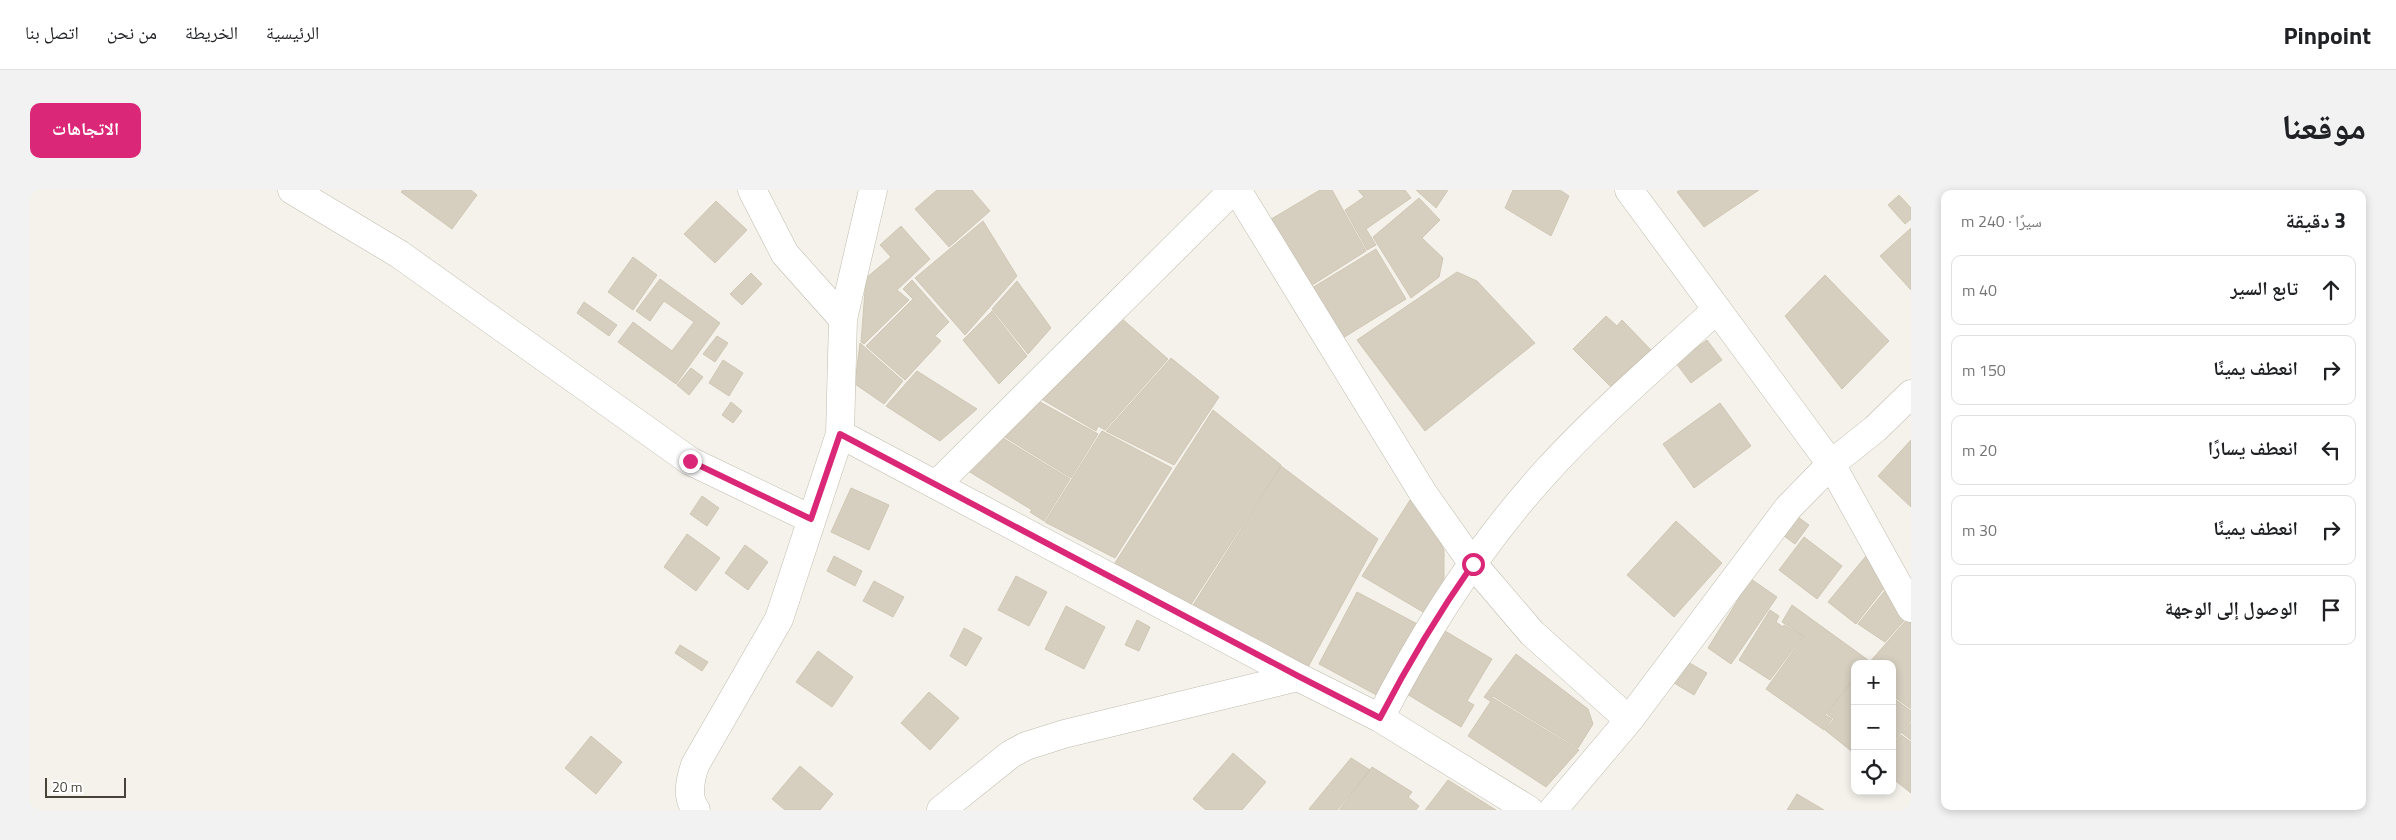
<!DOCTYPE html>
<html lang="ar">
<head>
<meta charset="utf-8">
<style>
	:root { --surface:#fff; --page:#f2f2f2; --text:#202124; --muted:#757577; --line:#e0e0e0; --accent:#db2777 }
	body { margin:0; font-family:"Titillium Web","Noto Naskh Arabic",sans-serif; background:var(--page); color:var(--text); direction:rtl }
	.controls { position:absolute; right:15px; bottom:15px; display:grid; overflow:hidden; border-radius:10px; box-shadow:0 2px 8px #0003 }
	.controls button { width:45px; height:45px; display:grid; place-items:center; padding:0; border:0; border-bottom:1px solid var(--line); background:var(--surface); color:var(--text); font:25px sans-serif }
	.scale { position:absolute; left:15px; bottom:12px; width:81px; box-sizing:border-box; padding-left:5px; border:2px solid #484339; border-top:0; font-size:14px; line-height:18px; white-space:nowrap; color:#484339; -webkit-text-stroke:4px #fff; paint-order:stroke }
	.stop { position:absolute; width:15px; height:15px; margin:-11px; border:4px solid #db2777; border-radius:50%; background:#fff }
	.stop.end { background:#db2777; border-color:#fff; box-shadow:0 1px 5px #0008 }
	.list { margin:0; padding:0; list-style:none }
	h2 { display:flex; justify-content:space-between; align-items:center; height:65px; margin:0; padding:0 20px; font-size:21px }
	h2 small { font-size:16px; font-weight:400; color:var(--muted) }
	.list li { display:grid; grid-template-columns:32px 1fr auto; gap:15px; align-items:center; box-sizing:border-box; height:70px; margin:0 10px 10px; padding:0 10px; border:1px solid var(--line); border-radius:10px }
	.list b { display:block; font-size:19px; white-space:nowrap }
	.list em { font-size:16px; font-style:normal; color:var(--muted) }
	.icon { flex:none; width:28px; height:28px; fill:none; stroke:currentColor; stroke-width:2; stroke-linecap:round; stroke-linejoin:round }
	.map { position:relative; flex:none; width:1881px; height:620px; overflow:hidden; direction:ltr; border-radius:10px }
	header { display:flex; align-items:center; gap:30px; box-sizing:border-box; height:70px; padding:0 25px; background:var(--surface); border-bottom:1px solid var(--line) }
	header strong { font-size:24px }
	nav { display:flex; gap:28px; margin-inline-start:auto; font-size:18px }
	.intro { display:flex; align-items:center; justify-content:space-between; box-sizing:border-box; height:120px; padding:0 30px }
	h1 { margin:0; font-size:35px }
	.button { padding:12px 22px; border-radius:10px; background:var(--accent); color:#fff; font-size:18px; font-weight:700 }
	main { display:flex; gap:30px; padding:0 30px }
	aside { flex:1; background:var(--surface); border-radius:10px; box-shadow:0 2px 8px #0003 }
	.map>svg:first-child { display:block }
	.building { fill:#d6cfc0; stroke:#d0c7b4 }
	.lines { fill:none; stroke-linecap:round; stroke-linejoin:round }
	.street-casing { stroke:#c0bbad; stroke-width:29 }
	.street { stroke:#fff; stroke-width:28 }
	.route { stroke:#db2777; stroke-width:6 }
</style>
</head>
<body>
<header>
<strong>Pinpoint</strong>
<nav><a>الرئيسية</a><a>الخريطة</a><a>من نحن</a><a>اتصل بنا</a></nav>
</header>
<div class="intro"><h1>موقعنا</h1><a class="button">الاتجاهات</a></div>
<main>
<aside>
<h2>3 دقيقة<small>سيرًا · 240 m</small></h2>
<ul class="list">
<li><svg class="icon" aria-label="ahead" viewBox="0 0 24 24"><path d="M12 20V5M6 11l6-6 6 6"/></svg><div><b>تابع السير</b></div><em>40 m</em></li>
<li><svg class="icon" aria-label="right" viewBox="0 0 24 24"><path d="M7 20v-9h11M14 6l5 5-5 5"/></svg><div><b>انعطف يمينًا</b></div><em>150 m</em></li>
<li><svg class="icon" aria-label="left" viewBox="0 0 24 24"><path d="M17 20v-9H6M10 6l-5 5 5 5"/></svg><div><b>انعطف يسارًا</b></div><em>20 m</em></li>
<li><svg class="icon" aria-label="right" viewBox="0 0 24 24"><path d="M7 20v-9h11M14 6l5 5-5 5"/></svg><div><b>انعطف يمينًا</b></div><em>30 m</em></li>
<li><svg class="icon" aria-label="arrive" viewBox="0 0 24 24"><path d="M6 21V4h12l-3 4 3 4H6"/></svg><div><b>الوصول إلى الوجهة</b></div></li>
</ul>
</aside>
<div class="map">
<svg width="1881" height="620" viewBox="0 0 1881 620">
	<rect width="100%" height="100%" fill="#f4f2eb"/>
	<path class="building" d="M373 0H441L447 5 422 39 371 2Z
		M907 0H942L960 21 919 57 885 19Z
		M1290 0H1302L1336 61 1276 99 1238 31Z
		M1328 0H1375L1381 8 1336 39 1346 55 1337 60 1315 20 1334 7Z
		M1386 0H1418L1406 18Z
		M1483 0H1530L1539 6 1521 46 1475 18Z
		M1650 0H1729L1674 37 1647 2Z
		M1869 5 1881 18V29L1875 34 1858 15Z
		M1389 8 1410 30 1392 48 1413 68 1409 87 1381 108 1343 47Z
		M686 11 717 40 685 73 654 44Z
		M953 31 987 86 935 145 885 88Z
		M871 36 900 69 867 100 879 110 834 154 831 152 836 88 861 67 850 55Z
		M1881 38V100L1850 66Z
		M1346 59 1376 109 1308 151 1277 101Z
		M603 67 627 85 603 120 578 102Z
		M1427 82 1447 91 1505 153 1395 241 1327 150Z
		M721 83 732 94 712 115 700 104Z
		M1795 85 1859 151 1812 199 1755 126Z
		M630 89 690 133 646 194 588 152 603 132 642 161 664 132 634 111 620 131 606 121Z
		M882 90 919 132 905 146 911 151 875 190 836 156 883 109 873 99Z
		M987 91 1021 138 998 164 962 119Z
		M554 112 587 135 579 146 547 123Z
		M962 121 997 166 969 194 933 150Z
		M1576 126 1587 136 1592 130 1621 160 1583 199 1543 159Z
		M1090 127 1138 169 1075 240 1068 236 1066 241 1003 204Z
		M687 146 698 153 685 172 673 164Z
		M1677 150 1692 170 1661 193 1646 173Z
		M830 153 873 191 854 214 825 194Z
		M1141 168 1189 207 1144 275 1076 241Z
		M693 170 713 183 699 206 679 193Z
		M661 178 673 187 659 205 647 195Z
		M887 181 947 219 910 251 856 216Z
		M1001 207 1068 244 1041 288 965 241Z
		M701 212 712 221 703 233 692 225Z
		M1690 213 1721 256 1664 298 1633 254Z
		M1183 220 1251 275 1160 416 1083 376Z
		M1072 241 1142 278 1085 368 1015 332Z
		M963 242 1040 289 1014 331 1000 322 1002 320 930 276Z
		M1881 250V317L1848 286Z
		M1251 276 1348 349 1278 477 1160 420Z
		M821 298 859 315 839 360 801 342Z
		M672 306 689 318 677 336 660 324Z
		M1380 310 1399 333 1414 360V389L1398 425 1332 386Z
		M1768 327 1779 335 1765 354 1754 346Z
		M1646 331 1692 373 1644 427 1597 385Z
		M657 344 690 368 666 401 634 377Z
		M1774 347 1812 376 1787 409 1749 380Z
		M715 355 738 372 718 400 695 383Z
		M1841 360 1859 392 1826 434 1798 412Z
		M804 366 832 381 825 396 797 381Z
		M986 386 1017 402 999 436 968 420Z
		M1721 389 1747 407 1701 474 1678 458Z
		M844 391 874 407 863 427 833 411Z
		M1862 392 1879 425 1855 452 1828 434Z
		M1327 402 1393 437 1354 509 1289 474Z
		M1762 415 1838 470 1835 474H1825V487L1795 525 1802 529 1794 540 1736 499 1774 446 1752 432Z
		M1036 416 1075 437 1054 479 1015 459Z
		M1740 420 1749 426 1746 432 1753 437 1754 435 1773 446 1740 490 1709 470Z
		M1880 426 1881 428V519L1862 505V474H1838Z
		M1107 430 1120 437 1109 461 1095 455Z
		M934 438 952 448 936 476 920 466Z
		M1410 438 1462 469 1437 511 1444 515 1431 537 1372 501Z
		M650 455 678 472 672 481 645 463Z
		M788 461 823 487 802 517 766 492Z
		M1486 464 1558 519 1563 534 1548 558 1463 506 1460 511 1454 507Z
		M1651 468 1677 483 1664 505 1639 490Z
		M1825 488V564L1795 540 1804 529 1797 524Z
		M899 502 929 528 900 560 871 533Z
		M1862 507 1881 521V531L1862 554Z
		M1463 508 1549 560 1516 597 1438 546Z
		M1881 533V550L1872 543Z
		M1871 545 1881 552V603L1862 588V556Z
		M561 546 592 572 566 604 535 578Z
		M1203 563 1236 592 1212 620H1176L1163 609Z
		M1321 568 1340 580 1307 620H1281L1279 619Z
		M770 576 803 604 790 620H755L742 609Z
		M1342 577 1382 602 1378 607 1389 616 1386 620H1309Z
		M1418 590 1466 620H1395Z
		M1767 604 1794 620H1757Z"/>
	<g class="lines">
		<defs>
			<path id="street" d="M262 0 369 64 660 271 781 329
				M722 0 755 64 813 129
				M843 0 813 129 810 244 1268 487 1350 528 1499 620
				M1207 0 1393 303 1443 374 1502 443 1599 530
				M1599 0 1801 274 1881 418
				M906 295 1203 0
				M1350 528C1395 440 1448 357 1514 284 1567 225 1629 173 1687 119
				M666 620C656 607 660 590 665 575L749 429 810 244
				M911 620 981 564 996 556 1034 544 1268 487
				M1523 620 1599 530 1758 318 1801 274 1845 239 1881 204"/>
		</defs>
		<use href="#street" class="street-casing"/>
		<use href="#street" class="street"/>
	</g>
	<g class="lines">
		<path class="route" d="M660 271 781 329 810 244 1268 486 1350 528C1378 474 1408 424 1443 374"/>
	</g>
</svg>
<div class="controls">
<button>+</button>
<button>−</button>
<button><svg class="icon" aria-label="locate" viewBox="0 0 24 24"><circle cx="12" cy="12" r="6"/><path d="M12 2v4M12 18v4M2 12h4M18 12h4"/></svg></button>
</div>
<div class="scale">20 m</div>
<div class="stop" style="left:1443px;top:374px"></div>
<div class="stop end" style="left:660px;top:271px"></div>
</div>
</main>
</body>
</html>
